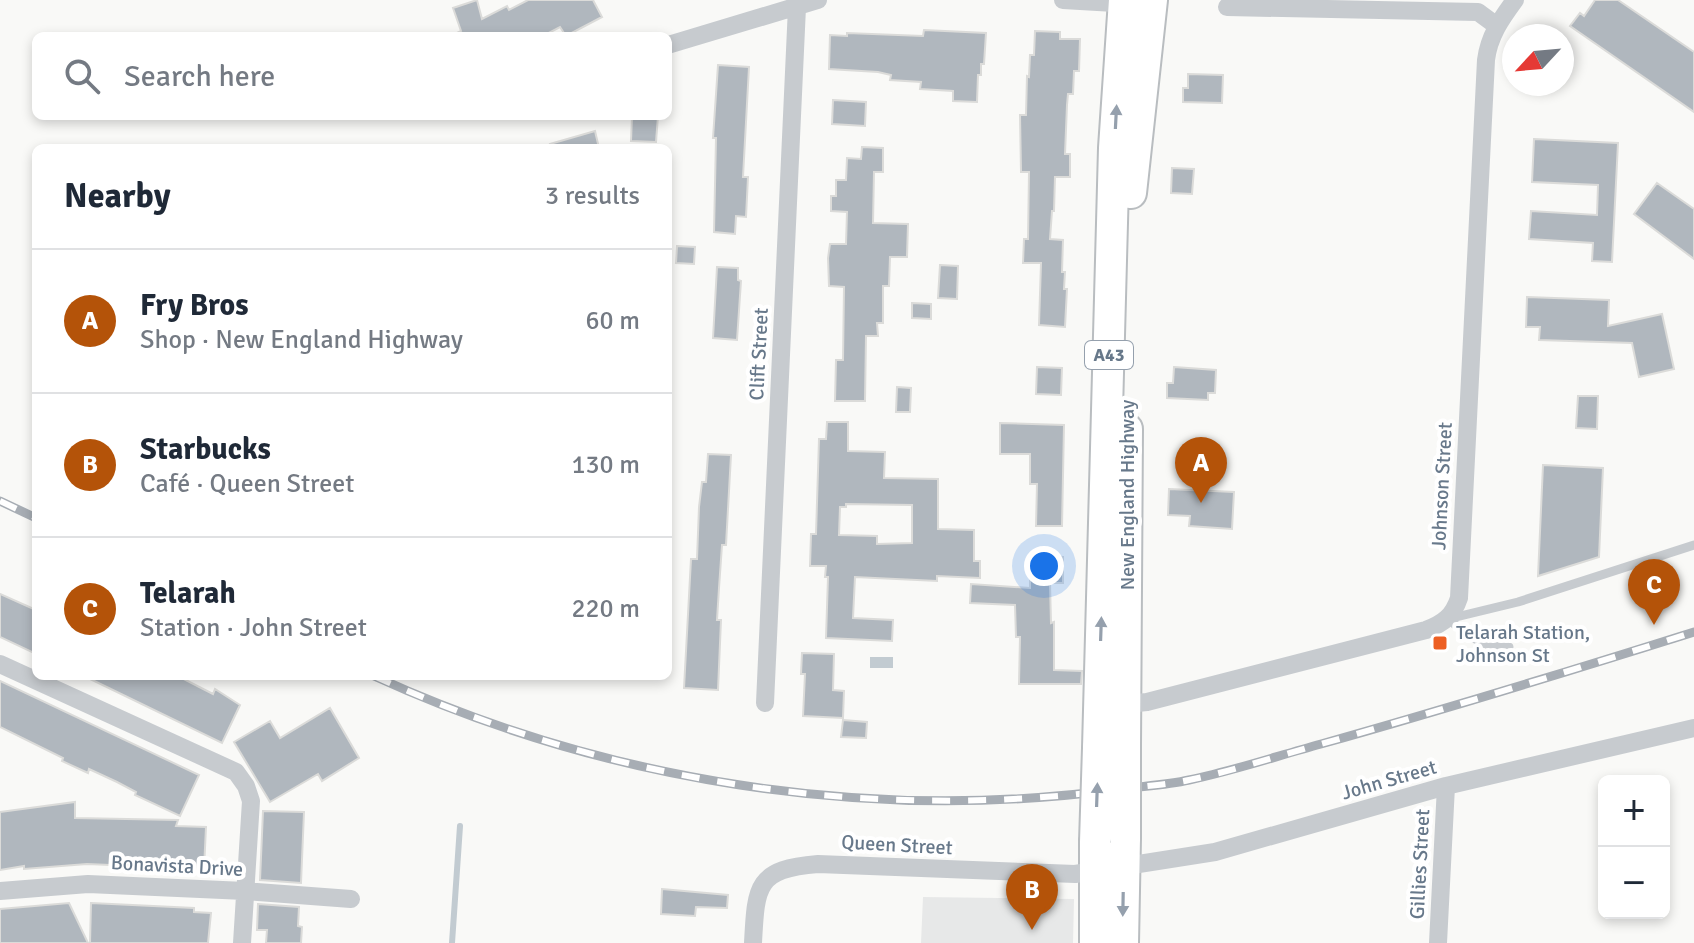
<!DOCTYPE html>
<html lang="en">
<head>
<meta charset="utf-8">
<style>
	:root { --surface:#fff; --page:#f2f2f3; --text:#1f2937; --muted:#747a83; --line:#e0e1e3; --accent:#b45309 }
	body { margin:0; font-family:Signika,sans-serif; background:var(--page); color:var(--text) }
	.controls { position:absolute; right:24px; bottom:24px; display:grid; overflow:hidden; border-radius:12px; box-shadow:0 4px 12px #0003 }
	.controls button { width:72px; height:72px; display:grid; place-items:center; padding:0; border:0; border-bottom:2px solid var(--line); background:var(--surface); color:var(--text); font:40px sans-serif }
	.compass { position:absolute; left:1502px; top:24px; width:72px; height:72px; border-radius:50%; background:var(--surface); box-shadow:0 4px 12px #0003; rotate:244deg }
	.you { position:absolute; left:1044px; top:566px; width:28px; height:28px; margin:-20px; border:6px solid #fff; border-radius:50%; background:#1a73e8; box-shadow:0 0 0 12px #1a73e833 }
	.badge { display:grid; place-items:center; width:52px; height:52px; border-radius:50%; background:var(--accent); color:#fff; font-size:26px; font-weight:700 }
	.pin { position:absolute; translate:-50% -66px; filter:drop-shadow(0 2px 4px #0008) }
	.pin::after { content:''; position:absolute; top:42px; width:28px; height:24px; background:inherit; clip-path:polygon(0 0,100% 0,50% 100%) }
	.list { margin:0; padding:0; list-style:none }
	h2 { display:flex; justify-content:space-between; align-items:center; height:104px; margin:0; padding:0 32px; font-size:34px }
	h2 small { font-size:26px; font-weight:400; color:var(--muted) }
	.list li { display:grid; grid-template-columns:52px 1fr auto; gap:24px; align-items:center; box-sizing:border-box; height:144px; padding:0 32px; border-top:2px solid var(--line) }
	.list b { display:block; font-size:30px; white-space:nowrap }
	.list p { margin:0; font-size:26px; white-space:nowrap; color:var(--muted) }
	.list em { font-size:26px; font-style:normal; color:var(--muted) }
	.icon { flex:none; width:44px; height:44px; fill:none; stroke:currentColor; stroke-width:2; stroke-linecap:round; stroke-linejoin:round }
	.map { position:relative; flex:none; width:1694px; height:943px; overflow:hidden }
	.search { position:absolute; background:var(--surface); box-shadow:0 4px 12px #0003; left:32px; top:32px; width:640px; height:88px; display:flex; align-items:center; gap:20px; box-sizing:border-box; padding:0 28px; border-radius:12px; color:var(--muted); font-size:30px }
	.panel { position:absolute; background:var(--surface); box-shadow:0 4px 12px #0003; left:32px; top:144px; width:640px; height:536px; border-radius:12px }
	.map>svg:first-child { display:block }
	.built { fill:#e7e8e8 }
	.water { fill:#c2cbd1 }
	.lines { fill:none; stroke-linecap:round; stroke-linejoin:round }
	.stream { stroke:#c2cbd1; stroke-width:6 }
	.building { fill:#b0b7be; stroke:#dbdbd9; stroke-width:2; fill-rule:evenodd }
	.trunk-casing { stroke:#b9bdc0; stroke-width:34 }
	.service { stroke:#c7cbcf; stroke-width:9 }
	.minor { stroke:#c7cbcf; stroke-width:18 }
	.trunk { stroke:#fff; stroke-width:30 }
	.rail-casing { stroke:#a7adb4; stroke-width:9 }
	.rail { stroke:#fff; stroke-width:6; stroke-dasharray:18; stroke-linecap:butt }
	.trunk-bridge-casing { stroke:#b9bdc0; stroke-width:34; stroke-linecap:butt }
	.trunk-bridge { stroke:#fff; stroke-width:30 }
	.oneway { fill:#95a0ad }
	.poi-dot { fill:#ed5f23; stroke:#fff; stroke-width:3 }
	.labels { text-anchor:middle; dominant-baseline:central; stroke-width:8; stroke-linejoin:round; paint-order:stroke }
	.shield { fill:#fff; stroke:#95a0ad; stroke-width:2 }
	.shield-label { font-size:18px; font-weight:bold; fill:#67788a }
	.street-label { font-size:20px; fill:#67788a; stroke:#fff }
	.poi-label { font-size:20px; fill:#67788a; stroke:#fff; text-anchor:start }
</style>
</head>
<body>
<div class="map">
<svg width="1694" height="943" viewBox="0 0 1694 943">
	<rect width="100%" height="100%" fill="#f9f9f7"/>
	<path class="built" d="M923 897 1074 899 1073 943H921Z"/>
	<path class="water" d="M870 657H893V668H870Z"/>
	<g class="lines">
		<path class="stream" d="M452 943 460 826"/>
	</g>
	<path class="building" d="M477 0 482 19 507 6 509 10 528 0H593L602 17 566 36 560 27 543 36H451L461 31 453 8Z
		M1595 0H1618L1694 52V112L1570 26 1580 13 1584 16Z
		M924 30 986 33 984 64H981V75H978L977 102 953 101V91L920 89 921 82 890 80 891 75 878 72 829 69 830 35 847 36V33L923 36Z
		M1035 31 1060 32V39H1080L1079 71H1074L1073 94H1068L1067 105 1065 154H1070V177H1055L1054 211H1052L1050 239 1063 240 1062 272H1065L1064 289H1067L1065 327 1039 325 1041 263H1023L1024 239H1028L1029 172H1021L1020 115H1026L1027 76 1029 77 1030 55H1034Z
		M718 65 749 67 743 177H748L746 217 736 216 735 234 714 232 716 138H713Z
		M1188 74 1223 75 1222 103 1183 102V88H1188Z
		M833 100 866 102 865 126 832 124Z
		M632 116H658L656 142 631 141Z
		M595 131 599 148H551L550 144Z
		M1534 139 1618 143 1612 262 1592 261 1593 243 1529 239 1531 211 1597 215 1598 185 1532 182Z
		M862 147 883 148V172H874L873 223 908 224 907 257H890L889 286H883V323H877L878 336H866L865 401H835L836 360H843L844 287 829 286 828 258 830 244H846L847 212 831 211V196H836V180H846L847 158 861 159Z
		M1172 168 1194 169 1192 194 1171 193Z
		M1657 183 1694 209V259L1634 214Z
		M677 246 695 247 694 264 676 263Z
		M940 265 958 266 957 299 938 298Z
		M717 267 738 268V280L741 281 737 340 713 338Z
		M1527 297 1609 300 1608 326 1662 314 1674 369 1639 377 1632 343 1539 340 1540 327H1526Z
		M912 303 931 304V319L912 318Z
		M1037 367 1062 368 1061 395 1036 394Z
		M1174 367 1216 370 1215 393H1208V400L1167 398V383H1173Z
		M897 387 911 388 910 412H896Z
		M1578 396H1598L1597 429 1576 428Z
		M827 422H848V451L885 452 884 478 938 479V529L974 530V561H980V578L937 576V581L855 577 853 618 893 620 892 641 826 638 828 577H825L826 566H810L811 534H816L819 439H826ZM846 504 912 505V543L877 544V536L839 535 840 507H846Z
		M1000 423 1064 425 1062 526H1036L1037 484H1030V454H1000Z
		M708 454 731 455 726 545H722L719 588 717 620H721L718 690 684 688 691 559H697L699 507 702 482H706Z
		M1543 465 1603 468 1599 557 1538 576Z
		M1169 489 1234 492 1232 529 1189 526 1190 516 1168 515Z
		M1041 556 1063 557V583H1050L1051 623 1054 622V670L1082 671 1081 684H1019L1020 637H1016L1015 605 970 603 971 584 1030 588V570H1041Z
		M0 594 36 610V654L0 637Z
		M802 653 834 654 833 690 844 691 843 718 803 716 805 674H801Z
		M84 676H178L213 694 215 689 240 705 222 743Z
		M0 681 199 775 180 816 135 795 136 792 117 782 89 769 88 773 62 761 63 758 0 727Z
		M330 708 359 758 322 781 318 774 270 802 234 742 270 721 280 738Z
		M843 720 867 722 866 738 841 737Z
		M75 802V818L178 820 176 826 206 827 204 869 87 864 24 869V866L0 870V812Z
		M263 811 304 812 301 883 260 880Z
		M662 889 728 895 727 908 696 907 695 916 661 914Z
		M69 903 88 943H0V909Z
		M91 903 194 908V912L211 913 208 943H90Z
		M258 904 299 907 298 926 302 927 301 943H266L267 930H257Z"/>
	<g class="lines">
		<defs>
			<path id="trunk" d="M1131 193 1152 0
				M1125 747 1127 429
				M1098 748 1114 148 1124 0
				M1095 943V842
				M1123 943 1125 838"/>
		</defs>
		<use href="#trunk" class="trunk-casing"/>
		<path class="service" d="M1452 618 1518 602 1694 545
			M1448 619C1467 634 1483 649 1509 647"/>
		<path class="minor" d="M1063 0 1132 4
			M1227 7 1478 12 1497 26
			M668 45 818 0
			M0 664 236 772 246 786 251 801 242 943
			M765 703 797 7
			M1117 705 1147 702 1426 630C1444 623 1453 616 1459 598L1486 60C1489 36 1501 19 1515 0
			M0 891 88 884 245 891 351 899
			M753 943C756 886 756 869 818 864L1075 874 1215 852 1446 786 1694 728
			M1438 943 1446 786"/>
		<use href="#trunk" class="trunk"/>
		<defs>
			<path id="rail" d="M0 501 36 518
				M374 676C606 782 869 823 1121 789 1144 786 1167 785 1189 780 1233 771 1277 756 1321 744 1446 709 1570 671 1694 632"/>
		</defs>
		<use href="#rail" class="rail-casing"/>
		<use href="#rail" class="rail"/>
		<defs>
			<path id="trunk-bridge" d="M1125 838V747
				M1095 842 1098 748"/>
		</defs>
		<use href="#trunk-bridge" class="trunk-bridge-casing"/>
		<use href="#trunk-bridge" class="trunk-bridge"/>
	</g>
	<defs><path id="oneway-solid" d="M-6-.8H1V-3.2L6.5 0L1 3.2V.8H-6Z" transform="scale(2)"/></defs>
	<g class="oneway">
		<use href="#oneway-solid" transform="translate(1116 117) rotate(-87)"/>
		<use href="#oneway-solid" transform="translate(1101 629) rotate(-88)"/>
		<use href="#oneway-solid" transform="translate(1097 795) rotate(-88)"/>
		<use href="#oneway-solid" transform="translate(1123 904) rotate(91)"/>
	</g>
	<rect class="poi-dot" x="1432" y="635" width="16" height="16" rx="4"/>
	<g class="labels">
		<rect class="shield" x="1085" y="341" width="48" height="28" rx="6"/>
		<g class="shield-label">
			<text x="1109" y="355">A43</text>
		</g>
		<g class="street-label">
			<text transform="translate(759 354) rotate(-87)">Clift Street</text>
			<text transform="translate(1442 486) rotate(-87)">Johnson Street</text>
			<text transform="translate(1127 495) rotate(-90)">New England Highway</text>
			<text transform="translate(1389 780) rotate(-16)">John Street</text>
			<text transform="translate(897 845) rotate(3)">Queen Street</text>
			<text transform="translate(1420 864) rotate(-87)">Gillies Street</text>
			<text transform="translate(177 866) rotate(3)">Bonavista Drive</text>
		</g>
		<g class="poi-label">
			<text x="1456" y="632">Telarah Station,<tspan x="1456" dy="23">Johnson St</tspan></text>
		</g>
	</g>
</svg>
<div class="controls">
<button>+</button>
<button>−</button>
</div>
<svg class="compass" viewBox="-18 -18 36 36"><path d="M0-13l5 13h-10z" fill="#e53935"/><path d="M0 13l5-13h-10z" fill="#747a83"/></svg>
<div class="you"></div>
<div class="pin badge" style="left:1201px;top:503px">A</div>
<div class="pin badge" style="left:1032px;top:930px">B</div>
<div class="pin badge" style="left:1654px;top:625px">C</div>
<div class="search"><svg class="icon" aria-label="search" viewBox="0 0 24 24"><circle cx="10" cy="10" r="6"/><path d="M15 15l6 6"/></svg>Search here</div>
<section class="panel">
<h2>Nearby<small>3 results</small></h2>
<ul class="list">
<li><span class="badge">A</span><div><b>Fry Bros</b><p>Shop · New England Highway</p></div><em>60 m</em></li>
<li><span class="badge">B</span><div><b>Starbucks</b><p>Café · Queen Street</p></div><em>130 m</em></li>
<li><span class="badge">C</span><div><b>Telarah</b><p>Station · John Street</p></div><em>220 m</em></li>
</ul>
</section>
</div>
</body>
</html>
